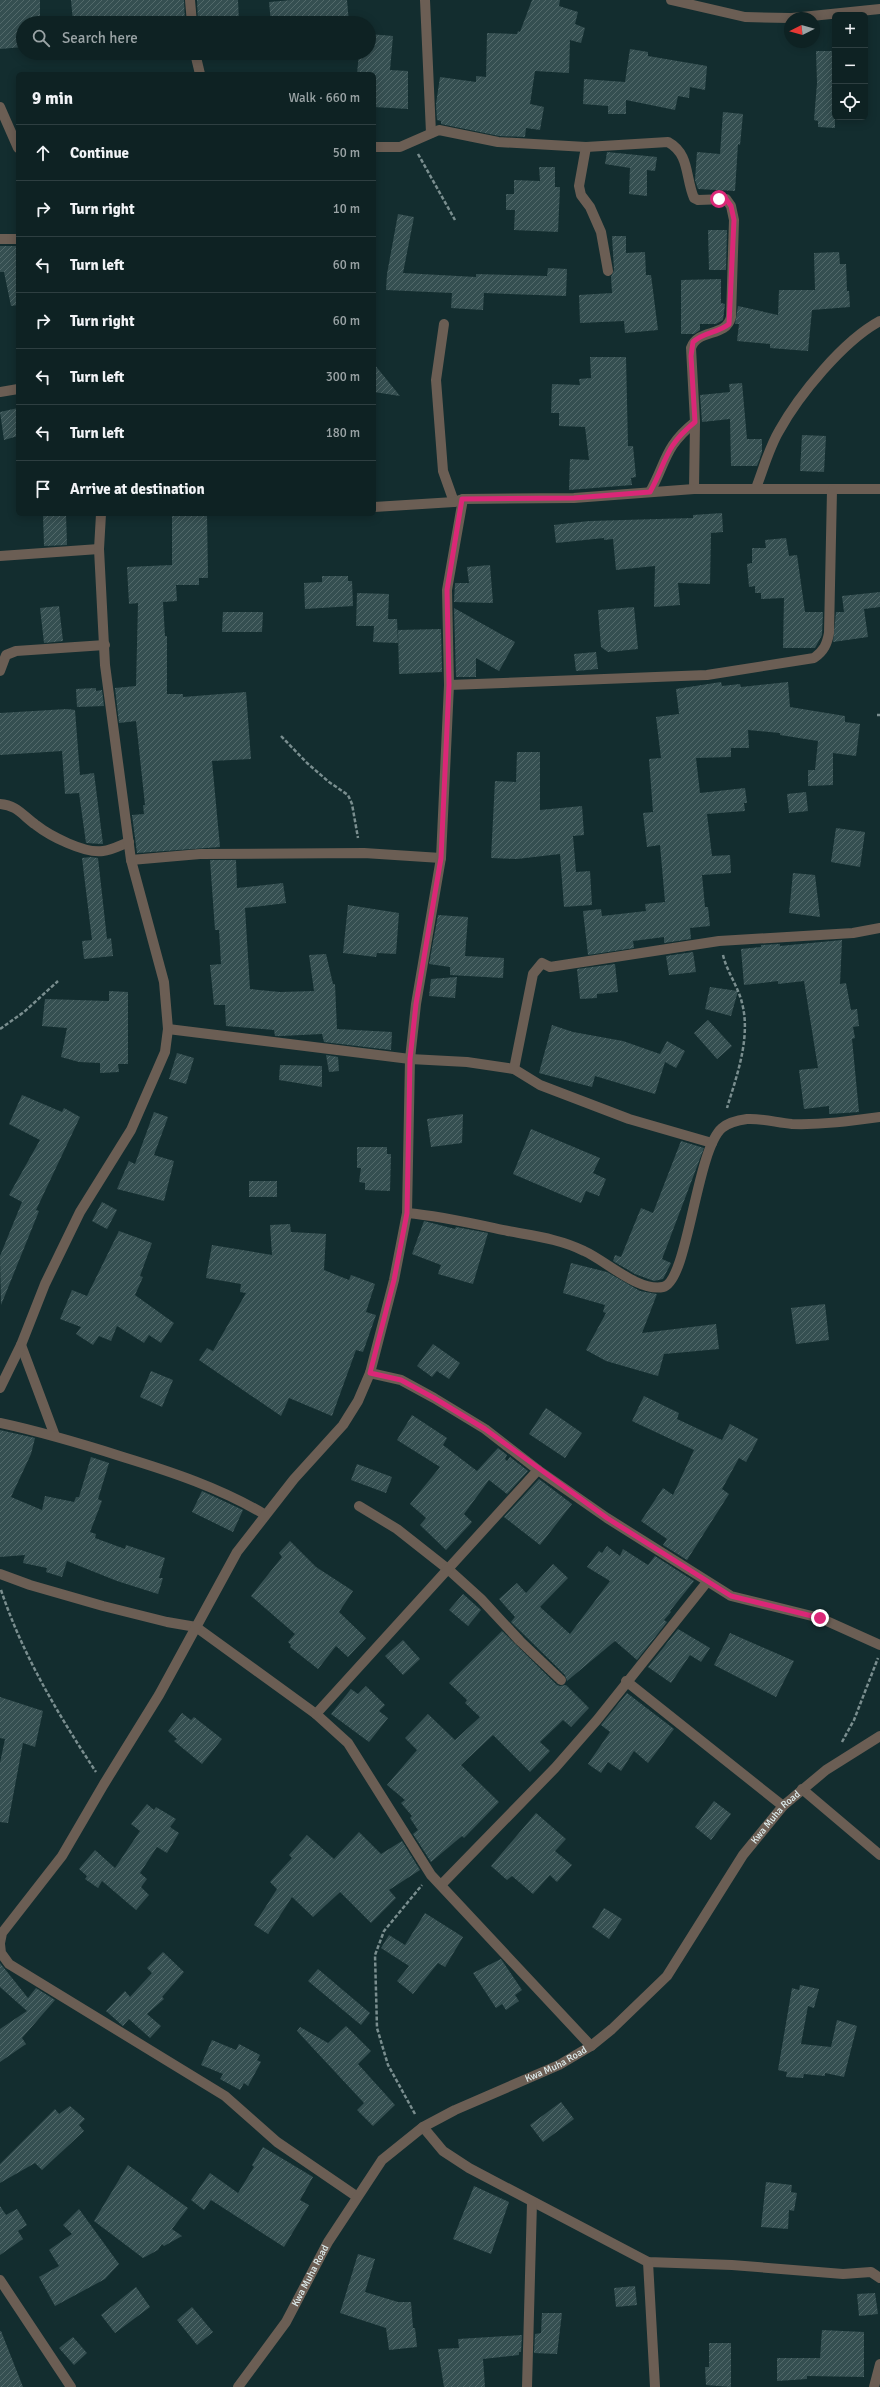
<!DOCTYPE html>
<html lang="en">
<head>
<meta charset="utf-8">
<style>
	:root { --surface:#0e2223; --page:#172a2b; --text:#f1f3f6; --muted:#9ba4a6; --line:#2e3f41 }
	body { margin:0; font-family:Signika,sans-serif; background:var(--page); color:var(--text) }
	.controls { position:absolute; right:12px; top:12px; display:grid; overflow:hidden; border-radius:6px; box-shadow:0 2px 10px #0003 }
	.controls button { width:36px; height:36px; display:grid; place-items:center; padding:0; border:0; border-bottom:1px solid var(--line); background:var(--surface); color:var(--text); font:20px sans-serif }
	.compass { position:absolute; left:784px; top:12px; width:36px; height:36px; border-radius:50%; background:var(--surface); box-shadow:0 2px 10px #0003; rotate:264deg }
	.stop { position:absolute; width:12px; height:12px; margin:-9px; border:3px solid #db2777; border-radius:50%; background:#fff }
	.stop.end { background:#db2777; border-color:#fff; box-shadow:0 1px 4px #0008 }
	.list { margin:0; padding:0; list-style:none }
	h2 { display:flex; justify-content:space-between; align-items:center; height:52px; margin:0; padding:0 16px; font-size:17px }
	h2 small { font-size:13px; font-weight:400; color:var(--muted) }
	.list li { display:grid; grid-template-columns:26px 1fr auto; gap:12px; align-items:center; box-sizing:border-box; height:56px; padding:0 16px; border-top:1px solid var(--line) }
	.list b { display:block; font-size:15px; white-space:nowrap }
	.list em { font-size:13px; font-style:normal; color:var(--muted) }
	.icon { flex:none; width:22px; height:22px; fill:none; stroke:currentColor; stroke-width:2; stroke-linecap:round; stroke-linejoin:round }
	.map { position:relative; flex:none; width:880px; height:2387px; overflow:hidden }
	.search { position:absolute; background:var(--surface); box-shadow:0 2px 10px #0003; left:16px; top:16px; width:360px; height:44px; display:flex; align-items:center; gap:10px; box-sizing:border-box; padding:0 14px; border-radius:22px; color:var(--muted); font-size:15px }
	.panel { position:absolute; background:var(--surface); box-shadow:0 2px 10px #0003; left:16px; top:72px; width:360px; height:444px; border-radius:6px }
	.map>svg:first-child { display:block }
	.building { fill:url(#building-hatch) }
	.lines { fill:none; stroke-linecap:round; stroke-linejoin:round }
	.path { stroke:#7a8e8f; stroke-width:2.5; stroke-dasharray:4 2; stroke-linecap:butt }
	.street { stroke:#6b5e54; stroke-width:10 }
	.route { stroke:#db2777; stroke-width:5 }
	.labels { text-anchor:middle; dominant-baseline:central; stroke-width:3; stroke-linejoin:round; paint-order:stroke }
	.street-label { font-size:10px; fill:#deedee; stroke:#081314 }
</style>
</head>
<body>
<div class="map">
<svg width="880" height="2387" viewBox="0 0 880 2387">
	<defs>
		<pattern id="building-hatch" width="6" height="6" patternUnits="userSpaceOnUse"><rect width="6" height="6" fill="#354f51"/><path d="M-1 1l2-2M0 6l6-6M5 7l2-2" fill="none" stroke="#52696a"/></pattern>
	</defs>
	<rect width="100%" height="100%" fill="#132d2f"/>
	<path class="building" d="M0 0H40V23H23V47L0 49Z
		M71 0H184L185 23H115L114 16 73 22Z
		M197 0H238L239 23H198Z
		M292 0H347L349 23H271L269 2Z
		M532 0H560L559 6 578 12 575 24 585 28 581 43 570 40 569 73 535 71 530 104 544 107 540 130 526 128 525 137 499 136 441 124V121L437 120 436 104 440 77 476 82V76L486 77 487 33 517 34 518 31 520 32Z
		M369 34 393 36 390 70 408 71V109L374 107V74H357L359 53H369Z
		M630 49 648 52V56L707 66 705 90 690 87 689 98 678 96 675 110 626 100V114H608V106L583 104 584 79 625 82Z
		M816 51H834L835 128 818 127V121L814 120 817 83Z
		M723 112 743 114 740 145 738 144 735 191 698 189 695 180 697 152 720 154Z
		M607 152 657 157 655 171 647 170V196L629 194 630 168 605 164Z
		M539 167H555V187H560L558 232 514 230 515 210H506V194H514V180L540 181Z
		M398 214 414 217 403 273 476 277V274L547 276 548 268 567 269 566 296 484 293 483 310 451 308 452 293 386 290 387 274Z
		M708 230H727L726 270H709Z
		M612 236H626V253L645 252 646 275H651L658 330 625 333 624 321 580 323 579 295 612 293 611 277 614 270Z
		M0 246H18V305L11 306 4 272H0Z
		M839 252 840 264H846L847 291H849L850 307 812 310 808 351 770 348V344L737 341 739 324H735L738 306 778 315 779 290H815L814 253Z
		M721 279V303L725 304 723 320 716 324H700V330L694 334H681V280Z
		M590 357H626L628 446H633L636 477 631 478 632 485 569 490 570 459 589 460 585 427 559 426V413H551L552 384 580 385 579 379 591 378Z
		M374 364 400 396 374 392Z
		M742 383 747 439H762V452L757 466H731L730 419 702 422 700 395 730 392 729 384Z
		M18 408V436L4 440 0 412Z
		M802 435 826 436 824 472 800 471Z
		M722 513 723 532 711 533 710 584 678 583 680 605 654 607 655 566 616 570 613 539 604 540V538L556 543 554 525 589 521 693 518V515Z
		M43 514H66L67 545 44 546Z
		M172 514H207L208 578H199V585H176L177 601 163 602 165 636H167V694H183V697L246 692 251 759 212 761 220 847 137 853 132 815 144 814 143 805H145L136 721 119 723 115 688 136 686 138 603 129 604 127 567 172 565Z
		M786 538 789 556 797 555 805 612H823L822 635 815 648H783L784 598 761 599V593H755V586L749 587 747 564 752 563V548H766L765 540Z
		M490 565 493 603 454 602 455 583H469L467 567Z
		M322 576H348V581H352L353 606 305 609 304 583 322 582Z
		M880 592V607L864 609 868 637 833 642 836 612H844L842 596Z
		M357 593 389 594 388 619H397L398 643 373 642 374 626H356Z
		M59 606 63 641 44 643 40 608Z
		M634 607 638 649 608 652 601 647 598 610Z
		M454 608 515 642 499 671 476 658V677H456Z
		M223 612H263L262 632H222Z
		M441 629 442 672 399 674 398 630Z
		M596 652 598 669 576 671 574 654Z
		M721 682 722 686 740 684 741 687 788 682 790 707 845 716V722L860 724 856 756 833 753V785L808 786V770H815L818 741 780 735V733L748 730 749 748H731V757L696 758 700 793 745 788 747 803H744L745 811 707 814 712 856 730 855 731 873 702 875 705 907H708L710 926 690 928 691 939 664 943V937L633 941 634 948 588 955 583 911 601 909 602 916 646 911 645 904 665 902 660 845 647 847 643 813 653 812 649 759 661 758 656 717 679 714 676 689Z
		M96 688V691L102 690 104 706 77 707 76 689Z
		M67 709 75 710 80 775 94 773 103 844 86 843 79 793 65 794 62 751 0 755V713Z
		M517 752H540V810L582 806 584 835 573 836 576 872 590 871 592 905 564 907 560 854 517 859 491 858 495 781 516 782Z
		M806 792 808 811 789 813 787 794Z
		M836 828 865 832 860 867 831 862Z
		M91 857 98 858 107 939 111 938 113 956 84 959 82 941 92 940 82 858Z
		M210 860H236L237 888 283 883 286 903 245 908 250 989 280 992 314 991 309 955 326 954 333 984H335L337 1029 392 1032 391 1050 324 1042 322 1034 281 1036H275L274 1030 226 1026 225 1005H214L210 965 221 964 219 930H215Z
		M793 873 815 875 820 917 789 913Z
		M348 905 399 913 396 954 377 953 376 957 343 953Z
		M438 915 468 917 465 956 504 958 503 978 450 975V967L429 964Z
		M842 940 840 984 846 983 851 1010 857 1009 859 1026 853 1027 855 1038 852 1039 859 1112 829 1114V1106L804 1109 799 1070 818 1068 804 981 778 984V981L744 985 741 949 761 947V945L780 944V946Z
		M693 952 696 972 669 975 666 956Z
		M615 964 618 992 597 994V998L580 999 577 969Z
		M457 977 455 998 429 996 431 979Z
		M710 987 738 991 731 1016 705 1009Z
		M109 991 128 992V1064H118L119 1072 100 1073V1063L79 1062 61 1057 67 1028 42 1026 45 999 109 1001Z
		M708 1020 732 1046 717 1059 694 1033Z
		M552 1025 573 1032 623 1041 660 1054 667 1041 685 1051 676 1068 665 1062 655 1094 595 1076 592 1087 539 1073Z
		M177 1053 194 1058 186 1084 169 1079Z
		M326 1055 338 1057 339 1071 329 1072Z
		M280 1065 322 1066V1087L279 1080Z
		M22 1095 62 1112 64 1108 80 1117 36 1210 39 1211 1 1305 0 1256 22 1202 9 1195 40 1140 9 1124Z
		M154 1112 168 1117 154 1155 174 1161 164 1201 117 1189 129 1161 135 1164Z
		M463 1114 462 1143 431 1147 427 1119Z
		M531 1129 600 1158 593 1173 606 1179 599 1196 586 1191 581 1203 513 1174Z
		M681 1141 704 1148 662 1259 671 1263 663 1279 654 1281 635 1274 613 1261 615 1255 621 1257 641 1208 653 1213Z
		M357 1147H387V1154H391L390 1191 365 1190V1183L359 1182 361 1168H357Z
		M249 1181H277V1197H249Z
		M102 1202 117 1210 107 1229 92 1221Z
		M424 1221 455 1229 456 1227 488 1233 473 1284 438 1274 441 1265 412 1254Z
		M290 1224 291 1232 326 1234 324 1270 349 1280 351 1275 375 1284 366 1312 376 1315 363 1352 356 1350 332 1416 289 1398 281 1416 199 1360 207 1348 213 1351 246 1293 240 1292 241 1284 206 1278 212 1245 272 1255 270 1225Z
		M119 1231 152 1243 140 1276 143 1277 135 1295 174 1323 161 1343 149 1335 144 1343 117 1326 111 1341 99 1336 93 1345 76 1334 81 1327 60 1319 72 1290 87 1296Z
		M571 1263 607 1272 640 1291 657 1294 642 1333 716 1324 719 1349 664 1354 658 1376 606 1361 586 1350 606 1313 603 1312 605 1305 563 1293Z
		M825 1304 829 1340 796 1344 791 1308Z
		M433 1344 460 1363 449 1379 437 1371 432 1377 417 1366Z
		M151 1371 173 1380 162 1407 140 1397Z
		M644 1396 679 1413 677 1419 722 1440 730 1424 758 1439 746 1462 739 1458 722 1489 729 1494 687 1560 663 1545 667 1539 641 1521 663 1488 673 1495 694 1450 632 1421Z
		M546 1408 582 1433 565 1458 529 1434Z
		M412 1415 447 1438 443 1445 477 1471 498 1448 507 1455 505 1459 507 1461 510 1457 528 1471 507 1494 489 1480 464 1514 472 1522 446 1550 420 1525 426 1518 410 1504 440 1467 397 1440Z
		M0 1430 35 1438 31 1454 11 1497 42 1510 45 1496 74 1502 76 1497H79L91 1457 109 1463 98 1499 102 1501 90 1532 96 1534 95 1538 125 1549 126 1545 165 1558 159 1578H163L158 1594 117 1581 67 1561 62 1577 46 1572 47 1568 23 1563 25 1555 0 1557Z
		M357 1464 392 1477 386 1493 351 1480Z
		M539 1479 572 1504 540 1545 504 1517Z
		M202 1491 243 1510 233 1532 192 1512Z
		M290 1541 316 1567 353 1591 339 1612 366 1638 348 1657 336 1646 318 1669 290 1647 291 1645 288 1642 295 1634 251 1596 282 1557 279 1553Z
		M607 1546 620 1556 623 1549 648 1565 655 1556 694 1581 670 1611 671 1612 664 1620 667 1622 637 1660 615 1641 567 1681 565 1675 511 1622 515 1617 499 1599 517 1583 526 1593 553 1564 568 1578 540 1607 570 1634 610 1581 587 1567 599 1551 602 1553Z
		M463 1594 481 1610 468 1626 449 1610Z
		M678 1629 710 1648 701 1662 690 1655 671 1683 648 1667Z
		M502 1631 557 1685 560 1686 566 1685 589 1708 571 1727 563 1720 540 1742 550 1751 530 1772 493 1735 461 1765 499 1802 464 1838 462 1836 431 1862 413 1834 418 1830 410 1818 412 1816 401 1803 405 1800 387 1785 417 1750 405 1738 428 1714 455 1740 480 1717 465 1703 467 1700 449 1683Z
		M730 1633 794 1661 776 1697 714 1665Z
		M403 1640 420 1659 403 1675 385 1656Z
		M366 1686 385 1705 379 1711 388 1718 369 1742 331 1714 351 1689 358 1694Z
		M627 1693 674 1729 648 1763 634 1751 621 1771 608 1762 601 1773 588 1764 610 1732 601 1725Z
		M0 1697 43 1711 35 1747 23 1743 8 1823 0 1822V1763L5 1739 0 1738Z
		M182 1713 191 1720 194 1717 222 1739 202 1764 174 1741 177 1739 168 1731Z
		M714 1801 731 1814 711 1840 695 1827Z
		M147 1804 154 1810 156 1807 176 1819 170 1827 179 1833 167 1853 157 1847 140 1873 147 1879 141 1887 149 1895 136 1910 102 1881 98 1888 85 1879 87 1876 79 1869 95 1850 115 1868 140 1831 131 1824Z
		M536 1813 566 1839 555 1851 572 1865 557 1882 550 1875 533 1894 512 1876 507 1880 491 1866Z
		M359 1832 381 1854 402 1841 420 1870 389 1890 396 1898 371 1923 340 1892 313 1917 292 1897 268 1934 254 1925 277 1889 270 1882 292 1858 289 1855 307 1835 334 1859Z
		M604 1908 622 1919 609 1939 592 1927Z
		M425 1913 463 1937 445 1967 438 1963 413 1994 397 1981 409 1966 381 1948 389 1935 405 1945Z
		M163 1952 184 1972 162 1997 164 1999 147 2014 161 2026 150 2038 129 2019 123 2026 106 2011 125 1991 130 1997 152 1973 147 1968Z
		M501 1959 522 1990 515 1995 519 2001 506 2010 502 2004 496 2008 473 1973Z
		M0 1963 28 1998 36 1988 55 2000 22 2038 26 2044 0 2062V2029L27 2011 0 1987Z
		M318 1969 370 2013 361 2025 308 1981Z
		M800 1985 819 1989 814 2008 808 2006 801 2044 831 2047 837 2020 857 2026 844 2077 825 2073V2076L804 2074 803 2078 786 2077 787 2072 778 2070 792 1988 799 1990Z
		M346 2026 371 2051 358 2064 395 2105 373 2126 357 2110 364 2103 297 2031 300 2027 328 2043Z
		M212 2040 236 2050 239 2044 260 2055 257 2060 261 2062 248 2086 244 2083 240 2090 220 2079 223 2074 201 2065Z
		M561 2102 574 2119 543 2142 530 2125Z
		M70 2106 85 2119 79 2125 84 2131 42 2170 35 2163 0 2183V2164L55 2109 59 2114Z
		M263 2147 313 2177 300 2200 309 2205 284 2247 211 2200 204 2210 191 2200 210 2173 238 2193 254 2167 252 2165Z
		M128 2165 188 2208 172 2229 182 2236 164 2246 162 2244 158 2250 143 2258 94 2221Z
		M766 2182 792 2185 791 2192 797 2193 794 2211 789 2210 788 2229 761 2227Z
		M474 2186 509 2202 491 2254 453 2239Z
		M0 2206 6 2215 17 2209 27 2225 18 2231 23 2239 0 2255Z
		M79 2209 119 2264 105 2279 55 2306 39 2277 59 2266 49 2250 72 2234 63 2225Z
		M358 2254 375 2259 365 2292 398 2302H411L413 2328H415L417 2347 389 2350 386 2328 340 2313Z
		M635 2286 637 2305 616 2307 614 2288Z
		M136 2287 150 2307 115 2333 101 2315Z
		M875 2293 878 2314 859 2316 857 2294Z
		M192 2307 213 2332 197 2345 177 2320Z
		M542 2313H562L557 2354 534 2353 535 2334 541 2333Z
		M822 2330 864 2332V2377L807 2376V2379L777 2381V2358H820Z
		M0 2331H1L23 2387H0Z
		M522 2335 521 2352H519V2355L483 2359 485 2387H444L438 2349 459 2348 458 2339Z
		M73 2337 87 2353 74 2365 59 2348Z
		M709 2343H731V2387L706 2385 705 2367H709Z"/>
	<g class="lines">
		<path class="path" d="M418 154 455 220
			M877 715H880
			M281 736 307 763 329 782 348 795 352 804 358 838
			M723 955C727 972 738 986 742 1003 751 1037 737 1075 727 1108
			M0 1029 24 1012 58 981
			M1 1590C23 1656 58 1714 96 1772
			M842 1742 854 1720 878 1658
			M415 2114 388 2065 377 2028 375 1955 384 1931 422 1885"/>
		<g class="street">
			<path d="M190 0 192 23"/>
			<path d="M425 0 431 133"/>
			<path d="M671 0 745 17 790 18"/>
			<path d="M792 18 880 9"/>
			<path d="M195 53 200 74"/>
			<path d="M0 107 18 148"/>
			<path d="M374 147H400L439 130 498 142 586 147 668 142C690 154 685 177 694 198L698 200 726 199 731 206 734 220 731 317C726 338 698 328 691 348L695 422 694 489"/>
			<path d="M586 147 579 186 581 195 590 207 601 232 608 271"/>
			<path d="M0 239H18"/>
			<path d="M444 324 436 380 443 471 454 502"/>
			<path d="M0 392 18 389"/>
			<path d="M756 488C763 470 769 448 779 431 799 395 843 341 880 321"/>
			<path d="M650 492C667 461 664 447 695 422"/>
			<path d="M374 507 454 502 463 499 574 498 694 489H880"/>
			<path d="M0 556 99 549"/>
			<path d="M0 671 6 655 16 651 105 645"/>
			<path d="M449 685 707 675 814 658C824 651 827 644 829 633L832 490"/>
			<path d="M0 804C17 805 23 816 36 825 50 836 85 854 103 851 112 850 121 845 129 842"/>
			<path d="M131 860 200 854 364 853 441 858"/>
			<path d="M168 1029 410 1059 467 1062 514 1069 540 1085 629 1119 712 1143"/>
			<path d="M514 1069 533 974 542 963 550 967 719 941 853 933 880 928"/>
			<path d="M407 1213C441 1216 475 1224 508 1231 534 1236 560 1239 584 1251 605 1260 638 1292 663 1287 688 1282 696 1150 722 1128 728 1123 739 1120 747 1119 762 1118 778 1123 792 1124 822 1125 851 1121 880 1117"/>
			<path d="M21 1345 55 1436"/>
			<path d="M370 1373 401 1380 434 1398 485 1429 538 1470 607 1518 731 1596 820 1618 880 1645"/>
			<path d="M0 1388 21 1345 45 1284 80 1212 131 1130 165 1052 168 1029 164 982 131 860 105 665 99 549 101 514"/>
			<path d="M0 1423C42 1432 82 1444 123 1457 172 1472 220 1488 264 1514"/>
			<path d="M359 1506 397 1529 449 1570 481 1599 520 1641 561 1680"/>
			<path d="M0 1574 30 1585 103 1606 167 1622 196 1627 316 1714 348 1743 431 1875 591 2046"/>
			<path d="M626 1681 783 1806"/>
			<path d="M316 1714 538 1470"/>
			<path d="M802 1789 880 1855"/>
			<path d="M441 1885 555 1768 597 1720 707 1582"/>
			<path d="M0 1943 2 1933 62 1856 104 1784 159 1695 237 1552 294 1479 343 1425 358 1401 370 1373 394 1280 407 1213 410 1059 416 1004 441 858 449 685 447 590 463 499"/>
			<path d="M0 1944 1 1953 9 1964 225 2096 277 2142 356 2196"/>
			<path d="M423 2127 443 2151 469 2168 648 2262 732 2265 843 2274 871 2272 880 2278"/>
			<path d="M648 2262 655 2387"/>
			<path d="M0 2280 71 2387"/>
			<path id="s1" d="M238 2387 286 2322 328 2242 382 2160 423 2127 455 2110 559 2065 591 2046 612 2029 667 1976 743 1855 783 1806 826 1770 880 1736"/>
			<path d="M527 2387 532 2202"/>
			<path d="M874 2387 880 2364"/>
		</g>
	</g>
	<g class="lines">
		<path class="route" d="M719 199H726L731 206 734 220 729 324C718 333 703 332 693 342L691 356 695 422C664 447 667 461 650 492L574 498 462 499 447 590 449 685 441 858 416 1004 410 1059 407 1213 394 1280 370 1373 401 1380 434 1398 485 1429 607 1518 731 1596 820 1618"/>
	</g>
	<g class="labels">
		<g class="street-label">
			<text stroke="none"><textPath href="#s1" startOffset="805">Kwa Muha Road</textPath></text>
			<text stroke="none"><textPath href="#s1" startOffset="469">Kwa Muha Road</textPath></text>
			<text stroke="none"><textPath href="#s1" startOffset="133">Kwa Muha Road</textPath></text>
		</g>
	</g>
</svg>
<div class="controls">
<button>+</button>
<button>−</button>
<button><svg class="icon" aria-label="locate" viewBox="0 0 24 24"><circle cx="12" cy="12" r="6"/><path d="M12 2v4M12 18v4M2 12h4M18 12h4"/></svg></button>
</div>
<svg class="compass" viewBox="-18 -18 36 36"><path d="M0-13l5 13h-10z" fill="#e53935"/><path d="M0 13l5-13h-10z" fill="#9ba4a6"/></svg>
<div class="stop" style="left:719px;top:199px"></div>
<div class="stop end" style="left:820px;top:1618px"></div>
<div class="search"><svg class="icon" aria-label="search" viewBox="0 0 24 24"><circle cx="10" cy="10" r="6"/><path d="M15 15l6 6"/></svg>Search here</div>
<section class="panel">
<h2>9 min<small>Walk · 660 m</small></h2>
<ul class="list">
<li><svg class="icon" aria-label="ahead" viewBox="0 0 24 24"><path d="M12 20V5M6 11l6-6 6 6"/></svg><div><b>Continue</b></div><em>50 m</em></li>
<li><svg class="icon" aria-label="right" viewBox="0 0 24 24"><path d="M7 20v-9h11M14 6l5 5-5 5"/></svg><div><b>Turn right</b></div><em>10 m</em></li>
<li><svg class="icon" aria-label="left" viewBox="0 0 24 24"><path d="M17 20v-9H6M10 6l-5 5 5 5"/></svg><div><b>Turn left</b></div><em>60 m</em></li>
<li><svg class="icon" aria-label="right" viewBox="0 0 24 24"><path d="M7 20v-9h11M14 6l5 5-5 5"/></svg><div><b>Turn right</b></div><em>60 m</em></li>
<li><svg class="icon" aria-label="left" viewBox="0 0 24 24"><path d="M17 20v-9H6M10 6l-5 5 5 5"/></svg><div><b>Turn left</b></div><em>300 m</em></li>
<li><svg class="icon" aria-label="left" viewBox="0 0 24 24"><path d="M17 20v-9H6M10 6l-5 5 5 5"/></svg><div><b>Turn left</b></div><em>180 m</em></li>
<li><svg class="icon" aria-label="arrive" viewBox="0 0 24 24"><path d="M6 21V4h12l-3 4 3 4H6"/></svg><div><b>Arrive at destination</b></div></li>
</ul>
</section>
</div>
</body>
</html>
